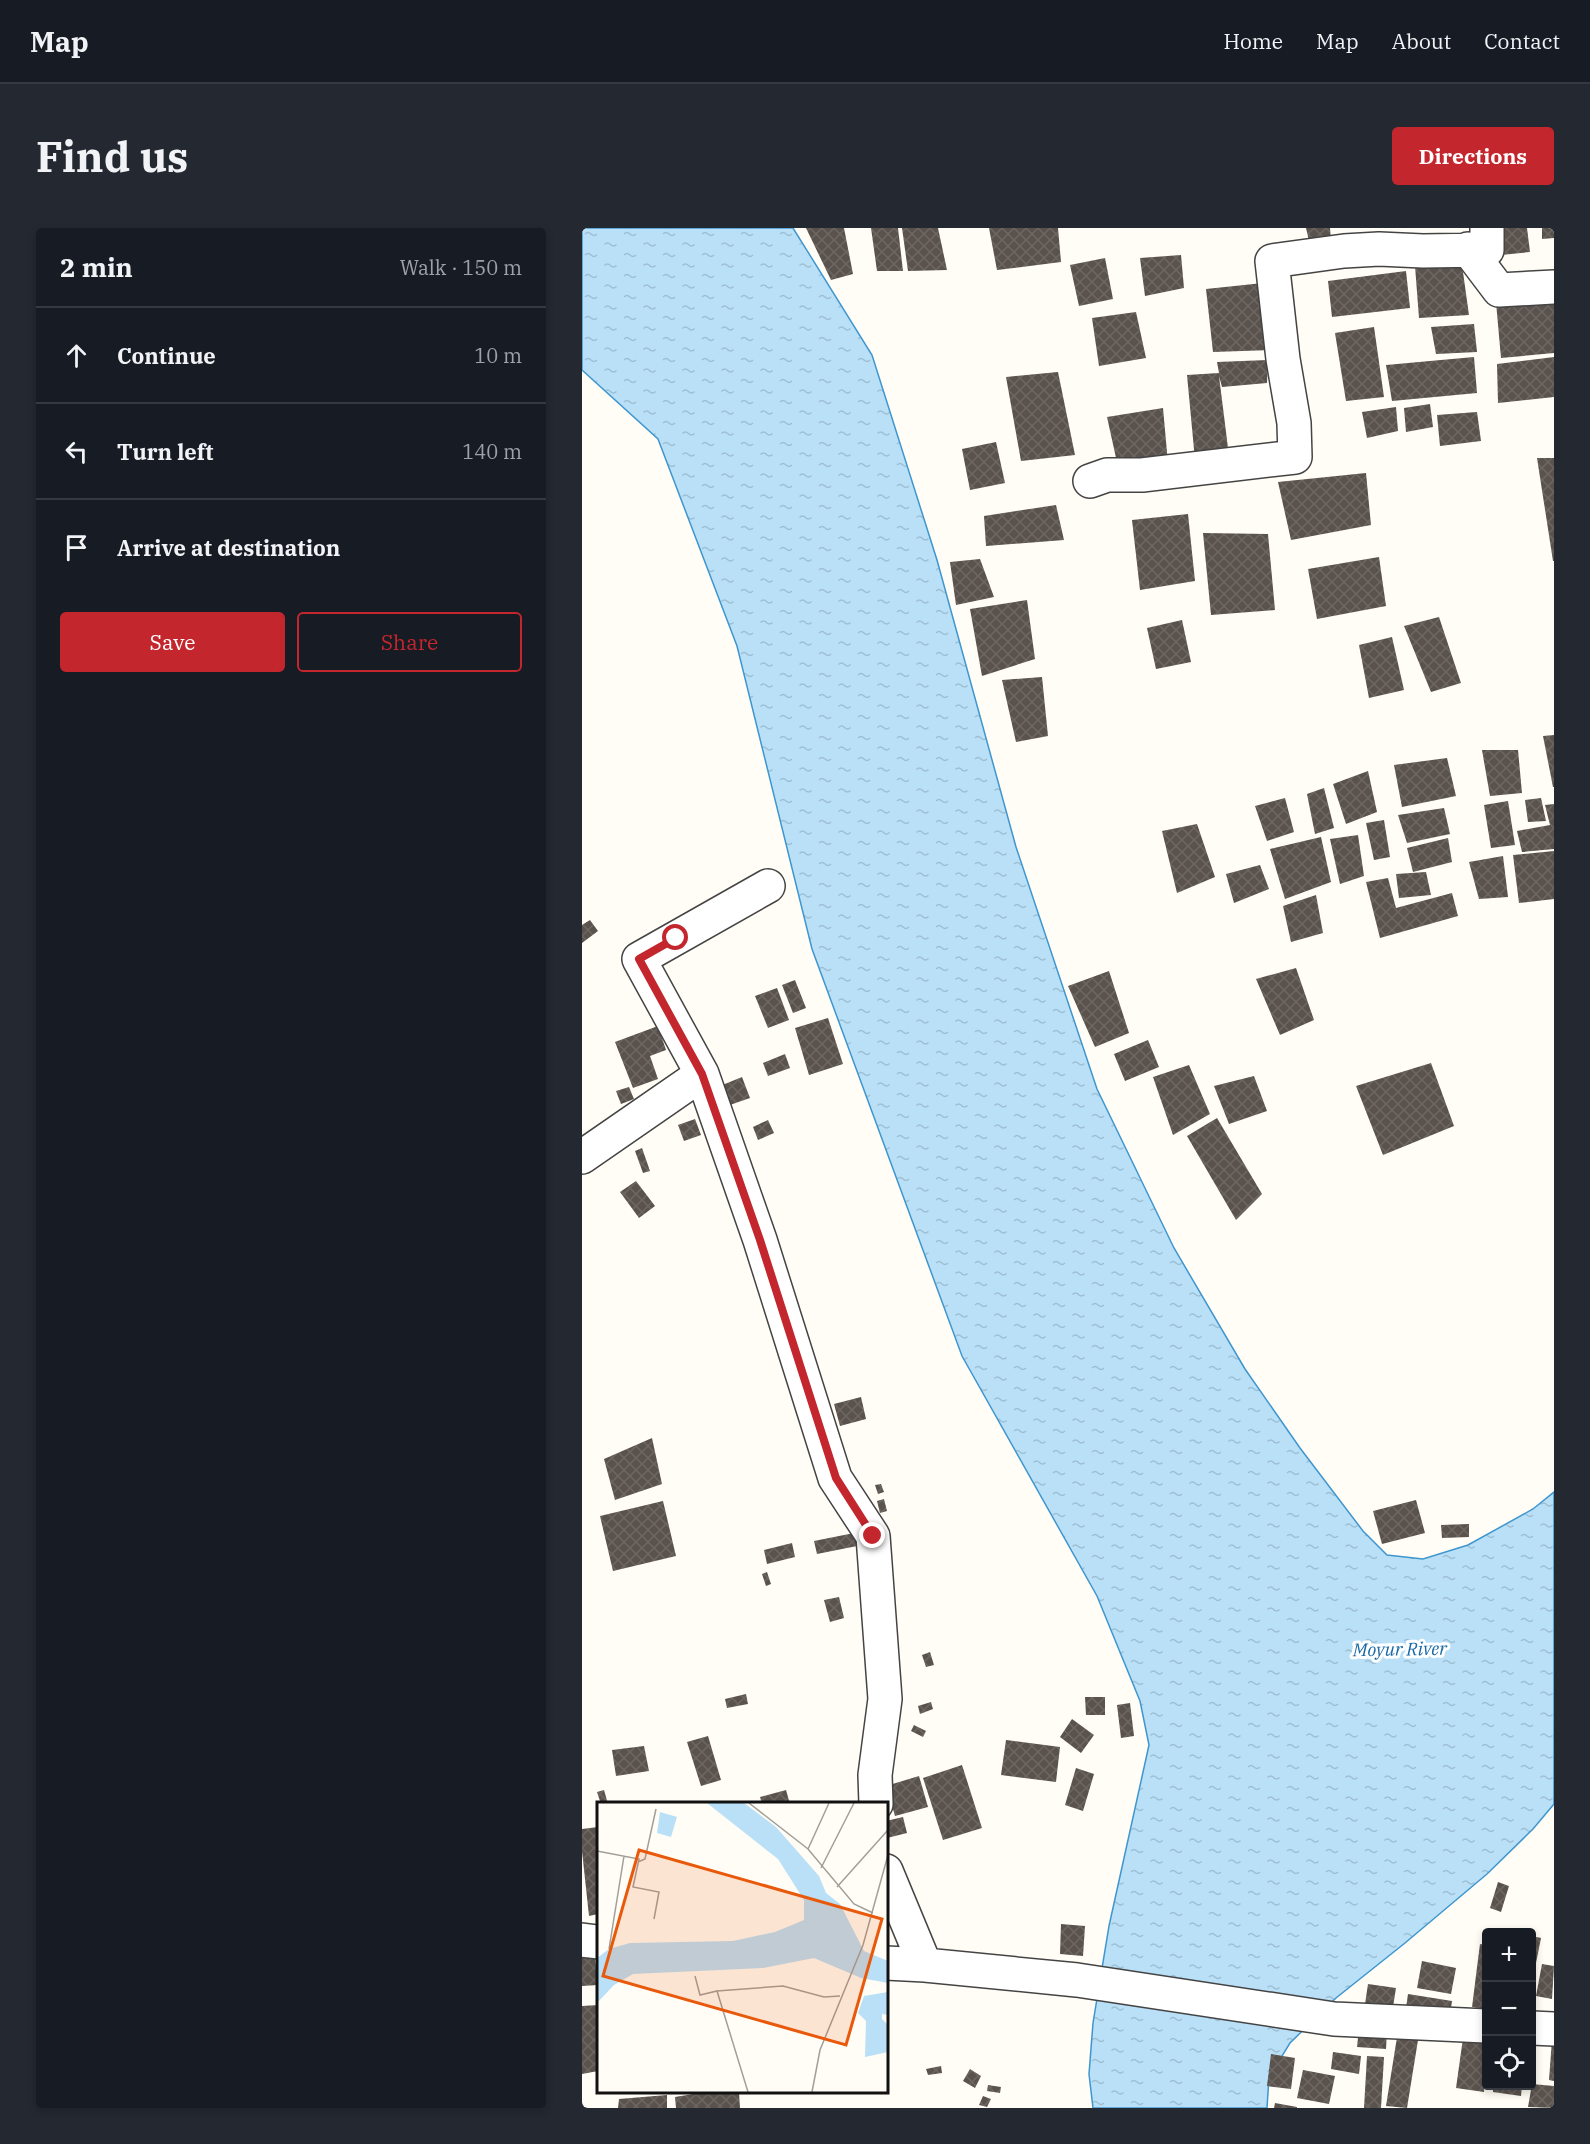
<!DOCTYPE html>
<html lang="en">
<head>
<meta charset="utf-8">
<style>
	:root { --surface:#171b24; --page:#242831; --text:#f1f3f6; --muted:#9ea1a6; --line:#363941; --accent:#c4262e }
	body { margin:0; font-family:"IBM Plex Serif",serif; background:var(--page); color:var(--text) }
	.controls { position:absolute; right:18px; bottom:18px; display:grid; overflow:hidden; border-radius:6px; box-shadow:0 3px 9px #0003 }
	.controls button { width:54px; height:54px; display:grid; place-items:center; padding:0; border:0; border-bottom:2px solid var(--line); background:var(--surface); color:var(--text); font:30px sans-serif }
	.stop { position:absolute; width:18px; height:18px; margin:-14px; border:4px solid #c4262e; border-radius:50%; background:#fff }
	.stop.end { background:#c4262e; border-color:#fff; box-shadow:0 2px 6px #0008 }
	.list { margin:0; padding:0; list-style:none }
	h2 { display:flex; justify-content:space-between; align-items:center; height:78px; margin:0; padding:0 24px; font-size:26px }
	h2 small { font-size:20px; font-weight:400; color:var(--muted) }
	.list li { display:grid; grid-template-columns:39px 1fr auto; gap:18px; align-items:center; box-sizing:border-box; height:96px; padding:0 24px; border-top:2px solid var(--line) }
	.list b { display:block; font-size:22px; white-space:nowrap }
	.list em { font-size:20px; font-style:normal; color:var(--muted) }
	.actions { display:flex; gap:12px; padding:18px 24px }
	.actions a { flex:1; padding:14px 0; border:2px solid var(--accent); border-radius:6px; text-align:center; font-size:21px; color:var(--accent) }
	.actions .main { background:var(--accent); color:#fff }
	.icon { flex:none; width:33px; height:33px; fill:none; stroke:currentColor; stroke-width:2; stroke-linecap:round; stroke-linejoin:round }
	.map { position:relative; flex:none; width:972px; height:1880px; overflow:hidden; border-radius:6px }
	header { display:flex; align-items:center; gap:36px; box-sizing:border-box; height:84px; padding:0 30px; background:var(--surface); border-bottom:2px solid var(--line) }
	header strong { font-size:28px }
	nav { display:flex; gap:33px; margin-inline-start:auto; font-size:21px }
	.intro { display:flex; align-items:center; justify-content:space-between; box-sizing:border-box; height:144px; padding:0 36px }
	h1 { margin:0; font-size:42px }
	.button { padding:15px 27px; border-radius:6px; background:var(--accent); color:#fff; font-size:21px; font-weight:700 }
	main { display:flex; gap:36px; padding:0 36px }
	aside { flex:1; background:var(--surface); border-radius:6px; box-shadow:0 3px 9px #0003 }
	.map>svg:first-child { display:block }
	.water { fill:url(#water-ripples); stroke:#3f96cf; stroke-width:1.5 }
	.building { fill:url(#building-cross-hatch) }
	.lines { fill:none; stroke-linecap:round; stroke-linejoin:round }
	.minor-casing { stroke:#444; stroke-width:36 }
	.minor { stroke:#fff; stroke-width:33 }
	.route { stroke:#c4262e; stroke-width:8 }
	.labels { text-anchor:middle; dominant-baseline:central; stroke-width:6; stroke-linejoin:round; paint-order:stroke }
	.water-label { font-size:18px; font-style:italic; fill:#1768a6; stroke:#fff }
	.inset-road { fill:none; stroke:#a09f9a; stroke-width:1.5 }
	.view { fill:#e8590c; fill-opacity:0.15; stroke:#e8590c; stroke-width:3 }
	.inset-edge { fill:none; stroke:#111; stroke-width:3 }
</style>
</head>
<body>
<header>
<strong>Map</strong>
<nav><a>Home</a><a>Map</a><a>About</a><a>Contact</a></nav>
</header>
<div class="intro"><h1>Find us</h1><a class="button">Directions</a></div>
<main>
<aside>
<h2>2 min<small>Walk · 150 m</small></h2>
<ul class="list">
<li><svg class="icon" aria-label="ahead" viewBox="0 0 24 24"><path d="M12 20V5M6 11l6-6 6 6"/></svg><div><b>Continue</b></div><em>10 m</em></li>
<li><svg class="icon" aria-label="left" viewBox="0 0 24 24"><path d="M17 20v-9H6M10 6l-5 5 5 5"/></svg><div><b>Turn left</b></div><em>140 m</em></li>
<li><svg class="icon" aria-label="arrive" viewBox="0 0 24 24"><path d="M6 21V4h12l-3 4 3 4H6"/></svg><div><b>Arrive at destination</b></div></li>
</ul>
<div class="actions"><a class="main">Save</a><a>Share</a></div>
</aside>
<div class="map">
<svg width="972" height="1880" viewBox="0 0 972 1880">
	<defs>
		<pattern id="water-ripples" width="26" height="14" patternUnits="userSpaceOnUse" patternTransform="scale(1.5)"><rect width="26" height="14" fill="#b9e0f7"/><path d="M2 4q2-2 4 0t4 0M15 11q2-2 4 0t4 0" fill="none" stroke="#9ebfd3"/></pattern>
		<pattern id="building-cross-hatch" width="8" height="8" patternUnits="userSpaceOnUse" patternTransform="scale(1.5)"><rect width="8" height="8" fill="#5a524d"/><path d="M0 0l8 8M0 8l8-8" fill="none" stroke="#6d6662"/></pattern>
	</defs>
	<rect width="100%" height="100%" fill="#fffdf5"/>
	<path class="water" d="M0 0H211L290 127 355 332 434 619 515 861 592 1020 663 1141 718 1220 781 1303 805 1327 841 1331 886 1317 951 1281 972 1264V1576L951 1601 905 1646 823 1715 754 1770 708 1815 687 1849 685 1880H511L507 1846 511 1795 527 1698 567 1517 558 1473 515 1368 380 1128 230 721 155 418 76 211 0 142Z"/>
	<path class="building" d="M224 0H262L271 46 249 52Z
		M289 0H316L321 43H295Z
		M320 0H356L365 42 326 43Z
		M407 0H476L479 34 415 42Z
		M724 0H748L750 23 730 26Z
		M916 0H945L948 24 919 27Z
		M960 0H972V10L960 11Z
		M599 27 602 60 563 68 558 30Z
		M523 30 531 71 497 78 488 37Z
		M880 37 887 87 837 90 833 38Z
		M824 43 828 80 750 89 746 53Z
		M972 46V125L919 130 912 52Z
		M681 55 692 122 631 124 624 61Z
		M554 84 564 130 517 138 510 90Z
		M892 96 895 124 854 126 849 99Z
		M792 99 802 169 764 173 753 105Z
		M892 129 895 165 810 173 804 137Z
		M972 129V169L916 175 915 136Z
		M686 132 685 155 640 159 637 148 647 228 613 232 605 147 637 145 635 134Z
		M476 144 493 227 439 233 424 149Z
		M848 176 851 199 824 204 822 180Z
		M814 179 816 203 785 210 780 184Z
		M581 180 586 235 536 239 525 189Z
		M895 184 899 213 858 218 855 187Z
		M414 214 423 255 388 262 380 221Z
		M955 230H972V333H971Z
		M784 245 789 297 709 312 696 254Z
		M474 277 482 312 404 318 402 288Z
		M606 286 613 353 558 362 550 292Z
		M621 305 686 306 693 382 629 387Z
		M797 329 804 378 735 391 726 341Z
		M398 331 412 369 374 377 368 334Z
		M445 372 453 431 400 448 388 381Z
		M857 389 879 455 849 464 822 398Z
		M600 392 609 434 574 441 565 400Z
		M810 409 822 462 787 470 777 417Z
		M460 449 466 508 434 514 420 452Z
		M972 507V559H971L961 508Z
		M900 522H936L940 565 908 568Z
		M865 530 874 568 820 579 812 537Z
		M786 543 795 584 764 596 751 556Z
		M742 560 752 600 733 606 725 566Z
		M703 570 712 604 685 613 673 578Z
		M959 570 964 593 946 594 943 572Z
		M926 573 933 617 909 620 902 577Z
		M972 576V621L940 624 935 603 968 597 963 577Z
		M862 580 868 606 825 615 816 587Z
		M802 592 808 629 792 632 784 595Z
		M615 596 633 649 595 665 580 603Z
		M776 607 782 648 758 656 748 611Z
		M739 609 749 654 703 671 688 621Z
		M866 610 870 634 831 644 825 620Z
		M972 623V671L937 675 931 627Z
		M921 628 926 669 897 671 887 634Z
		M678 637 687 661 652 675 644 646Z
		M844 644 849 667 817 670 814 646Z
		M806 650 814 680 870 665 876 688 798 710 784 654Z
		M734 667 741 705 709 714 701 678Z
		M8 692 16 703 0 715V697Z
		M714 740 732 792 698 807 674 751Z
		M527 743 547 805 513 819 486 758Z
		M213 752 224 780 211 785 200 757Z
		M195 760 207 792 186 800 173 768Z
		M246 790 261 836 227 847 213 800Z
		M76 798 84 822 68 828 76 851 51 860 33 814Z
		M566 812 577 839 543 853 532 826Z
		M203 826 208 840 186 848 181 835Z
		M849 835 872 898 801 927 774 858Z
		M607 837 628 886 591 907 571 849Z
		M672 848 685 883 647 896 632 858Z
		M160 849 168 870 145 878 138 858Z
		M47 859 52 871 39 876 34 863Z
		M635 890 680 966 654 992 605 908Z
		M113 891 119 907 102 913 96 897Z
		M186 892 192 905 176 912 171 899Z
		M60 920 68 943 61 945 53 923Z
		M54 953 73 978 57 990 38 964Z
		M279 1169 284 1191 258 1198 252 1176Z
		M70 1210 80 1256 33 1272 22 1231Z
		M299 1256 302 1264 296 1266 293 1257Z
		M302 1271 305 1283 298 1285 295 1273Z
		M834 1272 843 1305 800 1316 791 1283Z
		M81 1273 94 1328 31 1343 18 1288Z
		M887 1296V1309L860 1310 859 1297Z
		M282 1303 285 1316 235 1326 232 1313Z
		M210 1315 213 1329 185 1336 182 1322Z
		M185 1344 189 1356 184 1358 180 1346Z
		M257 1369 262 1390 248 1394 242 1372Z
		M348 1424 352 1437 344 1439 340 1427Z
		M164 1466 166 1476 145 1480 143 1471Z
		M503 1469H523V1487H504Z
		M349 1474 351 1481 338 1486 336 1478Z
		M548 1475 552 1508 539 1510 535 1477Z
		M490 1491 512 1507 499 1525 478 1509Z
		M332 1497 344 1503 341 1509 329 1503Z
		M126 1508 139 1552 119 1558 105 1514Z
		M424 1512 478 1519 474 1554 419 1547Z
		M62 1518 67 1543 34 1548 30 1522Z
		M380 1537 400 1600 361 1612 341 1550Z
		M494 1540 512 1546 501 1583 483 1577Z
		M337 1548 346 1579 313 1588 304 1558Z
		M22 1562 26 1576H19L15 1564Z
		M204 1562 208 1576H180L178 1569Z
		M321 1589 325 1605 305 1610 304 1593Z
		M16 1599V1686L7 1688 0 1623V1601Z
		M916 1654 927 1658 919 1684 908 1680Z
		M479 1696 503 1698 501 1728 478 1726Z
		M950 1708 959 1710 952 1745 950 1744Z
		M898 1716 904 1717V1764L902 1781 890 1779Z
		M0 1720 12 1721 16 1757 0 1758Z
		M840 1733 874 1740 869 1766 835 1760Z
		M960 1736 972 1738 970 1771 954 1768Z
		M786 1756 814 1760 811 1779 783 1776Z
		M826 1766 870 1773 868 1787 824 1780Z
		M16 1777V1843L0 1846V1778Z
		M777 1801 805 1803 804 1821 775 1819Z
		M816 1803 837 1806 825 1880 804 1878Z
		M881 1810 904 1813V1844L902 1864 874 1860Z
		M970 1811 972 1812V1853L967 1852Z
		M751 1824 779 1828 777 1846 749 1841Z
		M689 1826 713 1830 709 1861 685 1858Z
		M785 1828 802 1829 799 1880H782Z
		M359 1838 360 1845 346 1847 344 1841Z
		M388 1841 399 1848 393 1860 381 1853Z
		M721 1842 753 1848 747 1876 715 1870Z
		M950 1856 972 1858V1880L946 1879Z
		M406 1857 419 1859 418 1865 405 1863Z
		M911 1858H940L939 1868 911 1864Z
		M123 1864H157L158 1880H94L93 1869Z
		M85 1867V1880H36L37 1871Z
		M401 1868 409 1871 405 1879 397 1877Z
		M693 1875 715 1879V1880H692Z"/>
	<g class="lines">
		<defs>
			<path id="minor" d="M886 21 917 62 972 59
				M508 253 525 247H560L713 229 712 195 701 131 690 33 762 23 797 21 841 23 905 22V0
				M120 846 178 1012 253 1250 291 1308 303 1471 293 1547 294 1576
				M0 929 120 846 57 731 186 658
				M304 1643 343 1737
				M0 1712 16 1714
				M304 1735 343 1737 495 1752 752 1791 904 1798
				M950 1800 972 1801"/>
		</defs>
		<use href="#minor" class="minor-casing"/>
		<use href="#minor" class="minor"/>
	</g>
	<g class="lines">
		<path class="route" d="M94 710 57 731 120 846 178 1012 254 1250 291 1308"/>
	</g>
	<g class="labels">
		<g class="water-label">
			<text transform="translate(818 1421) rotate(-1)">Moyur River</text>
		</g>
	</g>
	<g transform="translate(15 1574)">
		<rect width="291" height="291" fill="#fffdf5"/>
		<path d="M110 1H147L179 25 222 74 229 91 243 102 267 149 291 159V181L264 176 217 156 166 166 36 172 17 183 0 201V156L12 147 33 141 136 139 178 130 207 118V98L181 57ZM63 10 80 15 74 35 60 31ZM291 190V213L285 212V217L291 223V250L268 255 269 219 261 211 267 194Z" fill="#b9e0f7"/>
		<path class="inset-road" d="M152 1 211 47 257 102 276 111M211 47 232 1M0 49 42 57 36 85 62 90 57 117M41 60 48 57 59 7M224 66 257 1M240 85 291 28M12 147 27 54M98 174 103 193 120 189 151 290M120 189 186 184 227 195 243 194M215 290 223 248 266 143 291 53"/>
		<path class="view" d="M42 48 285 117 249 243 6 174Z"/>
		<rect width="291" height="291" class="inset-edge"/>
	</g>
</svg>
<div class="controls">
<button>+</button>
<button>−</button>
<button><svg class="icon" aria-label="locate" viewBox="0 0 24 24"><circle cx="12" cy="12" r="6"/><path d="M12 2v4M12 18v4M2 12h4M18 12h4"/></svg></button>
</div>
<div class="stop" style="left:94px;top:710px"></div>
<div class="stop end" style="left:291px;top:1308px"></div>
</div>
</main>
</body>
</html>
